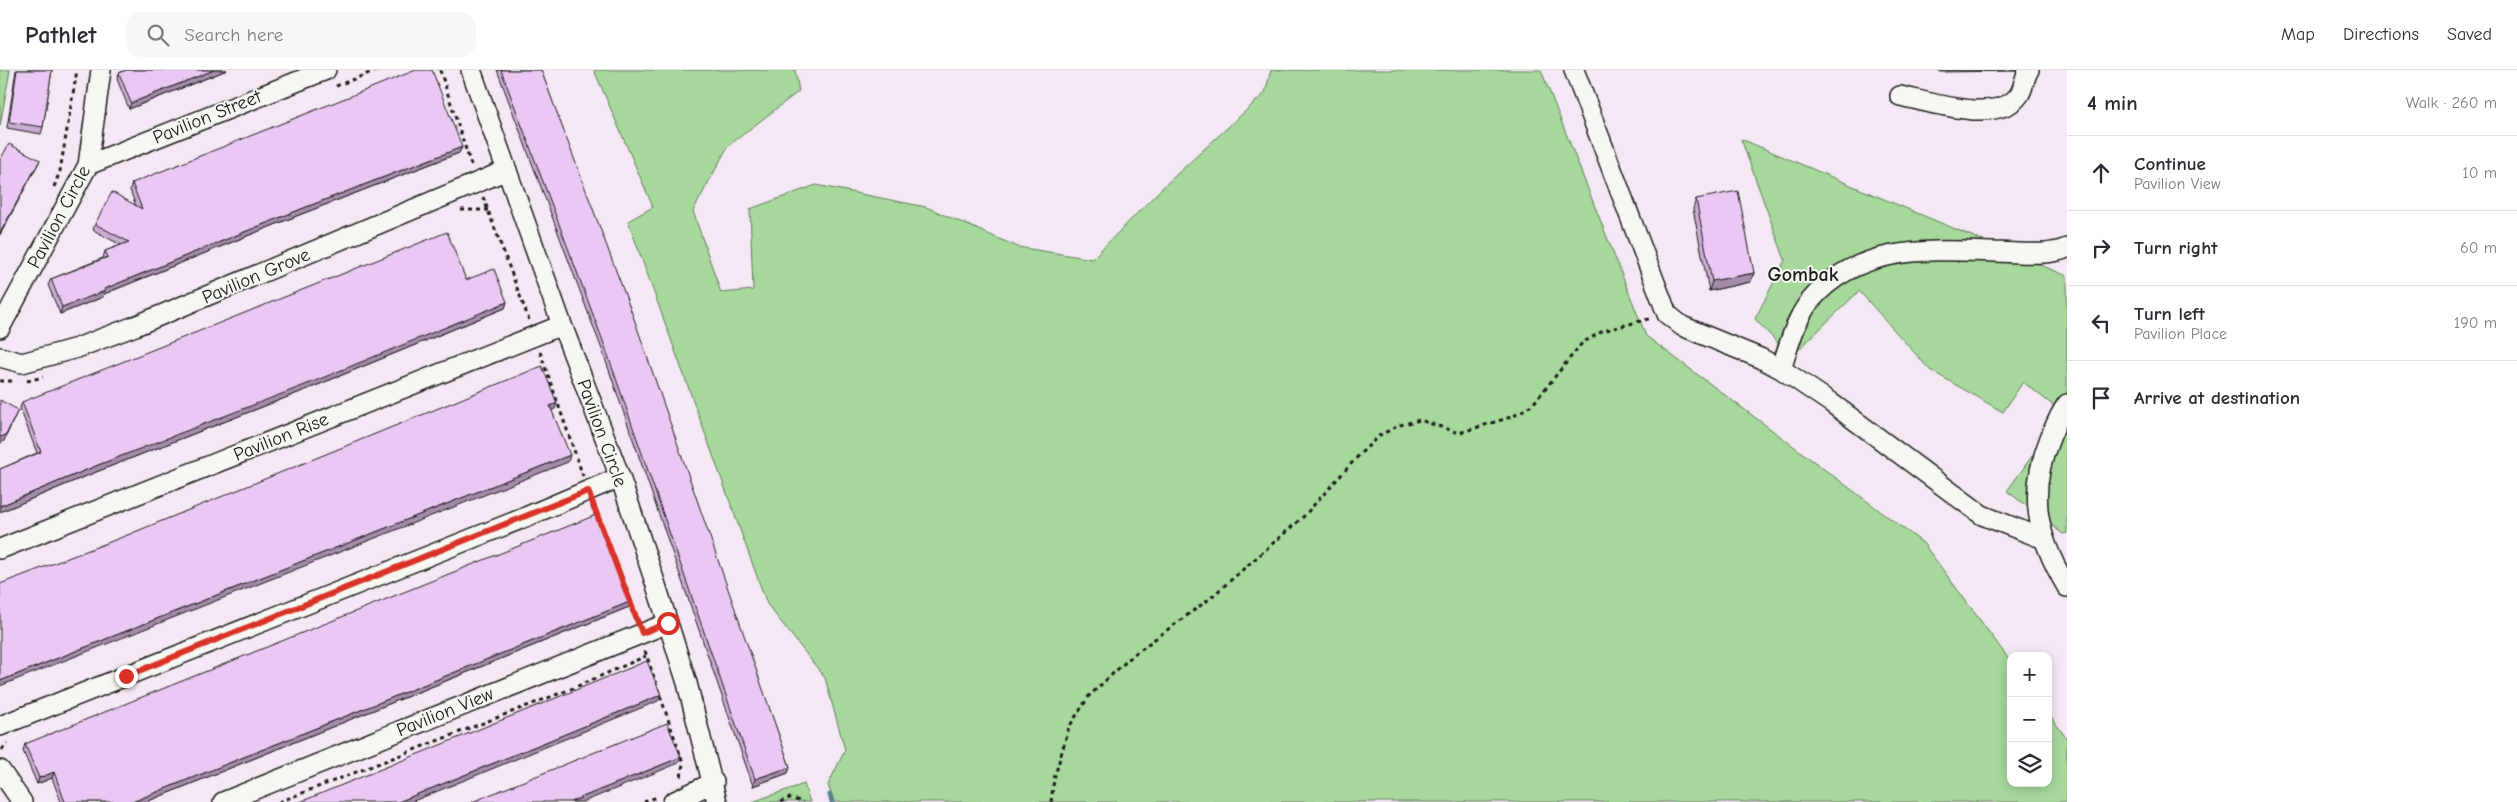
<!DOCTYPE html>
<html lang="en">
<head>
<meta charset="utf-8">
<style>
	:root { --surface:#fff; --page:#f7f7f7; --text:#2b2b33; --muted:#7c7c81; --line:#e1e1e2 }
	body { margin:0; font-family:"Comic Neue",sans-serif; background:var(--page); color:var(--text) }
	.controls { position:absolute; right:15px; bottom:15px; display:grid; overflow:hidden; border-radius:10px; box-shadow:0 2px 12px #0003 }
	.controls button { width:45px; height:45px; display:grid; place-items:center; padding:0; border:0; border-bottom:1px solid var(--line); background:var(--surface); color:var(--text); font:25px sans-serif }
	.stop { position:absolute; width:15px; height:15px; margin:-11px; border:4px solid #d93025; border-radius:50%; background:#fff }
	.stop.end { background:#d93025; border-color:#fff; box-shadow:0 1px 5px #0008 }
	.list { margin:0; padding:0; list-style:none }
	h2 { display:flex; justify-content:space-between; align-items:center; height:65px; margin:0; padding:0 20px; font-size:21px }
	h2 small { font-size:16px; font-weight:400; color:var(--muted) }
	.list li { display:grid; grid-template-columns:32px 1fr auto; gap:15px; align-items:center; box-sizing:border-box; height:75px; padding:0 20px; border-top:1px solid var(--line) }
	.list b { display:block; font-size:19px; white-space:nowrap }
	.list p { margin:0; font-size:16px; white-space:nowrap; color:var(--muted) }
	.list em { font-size:16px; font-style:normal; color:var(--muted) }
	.icon { flex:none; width:28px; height:28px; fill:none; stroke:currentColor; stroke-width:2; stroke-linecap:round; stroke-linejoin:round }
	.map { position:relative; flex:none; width:2067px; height:732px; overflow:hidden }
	header { display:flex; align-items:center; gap:30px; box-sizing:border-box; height:70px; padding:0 25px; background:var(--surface); border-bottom:1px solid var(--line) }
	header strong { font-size:24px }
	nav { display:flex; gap:28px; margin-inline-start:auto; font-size:18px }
	.search { width:350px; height:45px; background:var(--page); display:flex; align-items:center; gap:12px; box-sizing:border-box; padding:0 18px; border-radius:15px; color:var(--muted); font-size:19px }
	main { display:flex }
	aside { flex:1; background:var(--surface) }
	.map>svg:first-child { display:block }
	.green { fill:#a5d89a; stroke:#607a5b }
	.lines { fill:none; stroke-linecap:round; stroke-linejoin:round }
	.stream { stroke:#56858f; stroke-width:5 }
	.minor-casing { stroke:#1c1c1c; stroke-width:22 }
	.path { stroke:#1c1c1c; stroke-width:3; stroke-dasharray:4 4; stroke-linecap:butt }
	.minor { stroke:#f6f6f2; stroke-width:19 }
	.wall { fill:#caacd2; stroke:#1c1c1c }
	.shaded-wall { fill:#a48cab; stroke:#1c1c1c }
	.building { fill:#ebc8f4; stroke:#1c1c1c }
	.route { stroke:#d93025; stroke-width:6 }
	.labels { text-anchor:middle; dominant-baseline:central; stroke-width:4; stroke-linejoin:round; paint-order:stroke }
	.street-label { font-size:19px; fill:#1c1c1c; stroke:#f6f6f2 }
	.neighbourhood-label { font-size:20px; font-weight:bold; fill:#1c1c1c; stroke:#f6f6f2 }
</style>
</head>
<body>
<header>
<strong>Pathlet</strong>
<div class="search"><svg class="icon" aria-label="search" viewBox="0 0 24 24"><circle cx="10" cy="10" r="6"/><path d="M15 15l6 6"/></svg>Search here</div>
<nav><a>Map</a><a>Directions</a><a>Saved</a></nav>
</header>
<main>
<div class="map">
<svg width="2067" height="732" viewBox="0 0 2067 732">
	<rect width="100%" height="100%" fill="#f3e8f3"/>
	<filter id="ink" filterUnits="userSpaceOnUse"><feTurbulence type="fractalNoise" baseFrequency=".02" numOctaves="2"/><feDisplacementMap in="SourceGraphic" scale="10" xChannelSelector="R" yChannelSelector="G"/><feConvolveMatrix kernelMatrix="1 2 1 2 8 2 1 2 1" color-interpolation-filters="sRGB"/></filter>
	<g filter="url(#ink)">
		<path class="green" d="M0 0H10L0 56Z
			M594 0H795L799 21 728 76 693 141 721 223 753 220 750 139 816 115 926 137 1018 177 1092 189 1162 118 1265 23 1271 0H1541L1646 266 1923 473 2011 592V713H2048V643L2067 669V732H834L828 715 845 680 825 608 767 534 628 151 653 137Z
			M1741 69 2067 206V463L2063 464 2007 421 2063 343 2023 312 2003 342 1930 300 1859 221 1791 287 1755 249 1785 190Z
			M804 714 810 732H752Z"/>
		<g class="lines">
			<path class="stream" d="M830 725 832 732"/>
			<defs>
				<path id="minor" d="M471 0 562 255 620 407 655 512 687 613 717 732
					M1574 0 1667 244 1682 256 1760 288 1781 299 1830 332 1982 445 2044 469
					M1900 26C1930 32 1998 55 2019 25 2024 18 2024 7 2029 0
					M88 95 326 0
					M0 258 88 95 101 0
					M0 287 22 293 77 278 135 256 507 100
					M1781 299C1789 276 1795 249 1811 230 1859 174 1930 180 1995 182 2017 182 2047 187 2067 178
					M2067 334C2059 345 2055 356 2050 368 2027 424 2037 467 2067 517
					M0 479 562 255
					M0 656 521 449 620 407
					M0 700 22 732
					M223 732 668 553
					M673 732 714 712"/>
			</defs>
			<use href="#minor" class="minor-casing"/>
			<path class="path" d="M440 0 472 98
				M336 16 377 0
				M54 117 60 101 77 0
				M483 127 529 250
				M461 140H488
				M540 282 583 406
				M0 311H16
				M27 311 43 307
				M592 436 597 449
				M629 532 635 549
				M645 581 683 693 681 708
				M2 680 7 673
				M279 732 571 619 646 586
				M644 732 657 727
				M780 732 789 728 803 732
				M1051 732 1054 709 1069 657 1089 626 1133 585 1208 530 1303 447 1361 383 1380 365 1400 355 1420 350 1459 363 1514 346 1533 334 1582 273 1603 261 1652 248"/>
			<use href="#minor" class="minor"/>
		</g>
		<path class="wall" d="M16 0H52L43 57 41 64 7 58Z
			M126 0H227L129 39 117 9 119 3Z
			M497 0H541L790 697 788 703 753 716 601 277Z
			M462 77 459 83 299 145 104 224 103 227 60 244 48 215 51 209 103 188 105 181 121 175 93 160 95 154 136 136 130 120 132 113Z
			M1696 129 1754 203 1750 212 1709 221 1693 139Z
			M466 210 507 232 505 238 308 319 96 402 0 442V399L37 383 20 338 22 332Z
			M629 537 146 732H61L52 708 37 714 23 681 25 674Z"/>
		<path class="shaded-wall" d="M214 0H227L129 39 131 33Z
			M1940 0H2016V1L1940 2Z
			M462 77 459 83 299 145 104 224 103 227 60 244 62 237 104 219 301 139Z
			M40 90 37 96 0 165V163Z
			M1754 203 1750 212 1709 221 1712 211Z
			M507 232 505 238 308 319 96 402 0 442V436L98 395Z
			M557 333 555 339 548 342 550 336Z
			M18 340 4 371 0 373V367Z
			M570 385 568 392 0 616V611Z
			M632 531 629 537 146 732H132Z
			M661 625 658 631 411 732H398Z
			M681 687 679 693 583 732H570Z
			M790 697 788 703 753 716 755 709Z
			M54 702 52 708 37 714 39 708Z"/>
		<path class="building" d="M17 0H52L43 57 9 52Z
			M126 0H214L131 33 119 3Z
			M416 0H432L462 77 301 139 104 219 105 221 62 237 51 209 108 187 105 181 129 172 95 154 112 122 142 139 132 113Z
			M501 0H541L633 246 790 697 755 709 603 271Z
			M9 74 40 90 0 163V90Z
			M1738 121 1754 203 1712 211 1696 129Z
			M447 162 466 210 494 199 507 232 310 313 98 395 0 436V399L41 382 22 332Z
			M542 296 557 333 550 336 570 385 0 611V514L120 468Z
			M0 330 18 340 6 365 0 367Z
			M596 445 632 531 132 732H65L54 702 39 708 25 674Z
			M647 591 661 625 398 732H300Z
			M667 653 681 687 570 732H472Z"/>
	</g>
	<g class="lines" filter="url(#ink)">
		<path class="route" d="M126 606 588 421 642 563 668 553"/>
	</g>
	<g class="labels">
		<g class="street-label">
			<text transform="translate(207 47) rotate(-22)">Pavilion Street</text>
			<text transform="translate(59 147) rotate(-62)">Pavilion Circle</text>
			<text transform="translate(256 206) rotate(-23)">Pavilion Grove</text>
			<text transform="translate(602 363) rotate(70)">Pavilion Circle</text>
			<text transform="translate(281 367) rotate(-22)">Pavilion Rise</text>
			<text transform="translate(445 642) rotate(-22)">Pavilion View</text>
		</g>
		<g class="neighbourhood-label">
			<text x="1803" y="204">Gombak</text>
		</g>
	</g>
</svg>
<div class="controls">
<button>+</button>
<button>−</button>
<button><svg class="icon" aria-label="layers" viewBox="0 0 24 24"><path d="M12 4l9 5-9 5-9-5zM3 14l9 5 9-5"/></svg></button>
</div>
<div class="stop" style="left:668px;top:553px"></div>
<div class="stop end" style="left:126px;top:606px"></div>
</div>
<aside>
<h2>4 min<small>Walk · 260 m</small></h2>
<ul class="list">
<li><svg class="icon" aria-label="ahead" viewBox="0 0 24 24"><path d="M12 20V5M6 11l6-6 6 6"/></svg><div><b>Continue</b><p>Pavilion View</p></div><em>10 m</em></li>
<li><svg class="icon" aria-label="right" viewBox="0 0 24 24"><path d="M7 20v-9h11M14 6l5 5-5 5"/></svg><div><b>Turn right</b></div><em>60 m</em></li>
<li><svg class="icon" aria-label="left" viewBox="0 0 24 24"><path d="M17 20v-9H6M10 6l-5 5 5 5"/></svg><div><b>Turn left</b><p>Pavilion Place</p></div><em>190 m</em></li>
<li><svg class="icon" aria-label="arrive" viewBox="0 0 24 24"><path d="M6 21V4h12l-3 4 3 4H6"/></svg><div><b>Arrive at destination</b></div></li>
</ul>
</aside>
</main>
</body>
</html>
